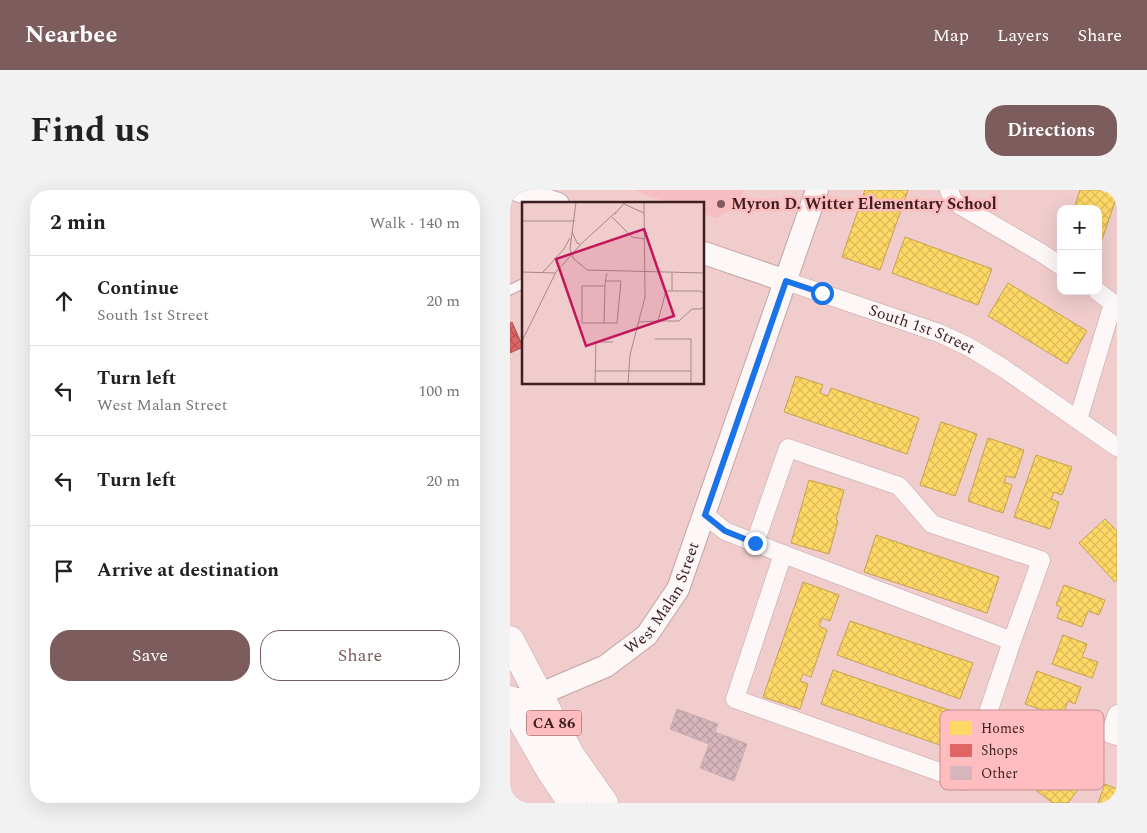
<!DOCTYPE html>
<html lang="en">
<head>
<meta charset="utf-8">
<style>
	:root { --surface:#fff; --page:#f2f2f2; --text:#222; --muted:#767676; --line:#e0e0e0; --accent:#7c5c5d }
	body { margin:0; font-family:Spectral,serif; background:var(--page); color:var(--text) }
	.controls { position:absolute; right:15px; top:15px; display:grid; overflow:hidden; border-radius:10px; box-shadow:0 5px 20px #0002 }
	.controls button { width:45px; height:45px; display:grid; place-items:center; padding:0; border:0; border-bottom:1px solid var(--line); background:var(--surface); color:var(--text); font:25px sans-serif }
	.stop { position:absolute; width:15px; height:15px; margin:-11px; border:4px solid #1a73e8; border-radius:50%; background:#fff }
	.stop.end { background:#1a73e8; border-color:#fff; box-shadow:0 1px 5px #0008 }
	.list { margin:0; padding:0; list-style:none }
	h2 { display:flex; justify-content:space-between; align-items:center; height:65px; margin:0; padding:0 20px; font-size:21px }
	h2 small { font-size:16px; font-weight:400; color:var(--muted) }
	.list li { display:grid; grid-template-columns:32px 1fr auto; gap:15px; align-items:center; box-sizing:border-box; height:90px; padding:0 20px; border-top:1px solid var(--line) }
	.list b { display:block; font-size:19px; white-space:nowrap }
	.list p { margin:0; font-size:16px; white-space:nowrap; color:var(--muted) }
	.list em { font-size:16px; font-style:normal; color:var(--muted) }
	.actions { display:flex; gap:10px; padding:15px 20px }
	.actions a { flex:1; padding:11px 0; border:1px solid var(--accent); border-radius:20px; text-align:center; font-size:18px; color:var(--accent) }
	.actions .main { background:var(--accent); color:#fff }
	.icon { flex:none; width:28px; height:28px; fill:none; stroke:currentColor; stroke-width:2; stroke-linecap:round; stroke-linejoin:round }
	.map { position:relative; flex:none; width:607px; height:613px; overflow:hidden; border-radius:20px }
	header { display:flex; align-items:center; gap:30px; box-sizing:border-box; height:70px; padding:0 25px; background:var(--accent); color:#fff }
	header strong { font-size:24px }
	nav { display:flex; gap:28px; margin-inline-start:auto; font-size:18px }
	.intro { display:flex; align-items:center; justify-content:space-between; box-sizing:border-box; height:120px; padding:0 30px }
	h1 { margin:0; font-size:35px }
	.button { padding:12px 22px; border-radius:20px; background:var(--accent); color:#fff; font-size:18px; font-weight:700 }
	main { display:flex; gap:30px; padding:0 30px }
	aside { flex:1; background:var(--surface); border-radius:20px; box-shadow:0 5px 20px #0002 }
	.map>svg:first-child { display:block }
	.built { fill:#f6bec0 }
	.homes { fill:url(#homes-cross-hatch); stroke:#c5a151 }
	.shops { fill:url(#shops-cross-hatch); stroke:#af5151 }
	.building { fill:url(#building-cross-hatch); stroke:#cbadb2 }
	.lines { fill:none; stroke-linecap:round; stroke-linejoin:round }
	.service-casing { stroke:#c3a4a5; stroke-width:11 }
	.minor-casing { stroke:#c3a4a5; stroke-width:19 }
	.tertiary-casing { stroke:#c3a4a5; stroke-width:24 }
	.trunk-casing { stroke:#c3a4a5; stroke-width:29 }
	.service { stroke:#fdf7f8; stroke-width:9 }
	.minor { stroke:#fdf7f8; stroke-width:18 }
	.tertiary { stroke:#fdf7f8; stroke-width:22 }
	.trunk { stroke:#fdf7f8; stroke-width:28 }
	.route { stroke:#1a73e8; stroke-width:6 }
	.poi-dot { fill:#7c5c5d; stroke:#ffbdbf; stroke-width:2 }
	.labels { text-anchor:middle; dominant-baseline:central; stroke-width:5; stroke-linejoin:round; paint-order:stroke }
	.shield { fill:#ffbdbf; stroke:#784e50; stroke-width:1 }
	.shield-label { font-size:15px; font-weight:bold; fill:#3e1f21 }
	.poi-label { font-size:16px; font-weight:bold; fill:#3e1f21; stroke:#ffbdbf; text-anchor:start }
	.street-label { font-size:16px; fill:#3e1f21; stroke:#ffbdbf }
	.inset-road { fill:none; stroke:#a98788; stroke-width:1 }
	.view { fill:#c2185b; fill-opacity:0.15; stroke:#c2185b; stroke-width:2.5 }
	.inset-edge { fill:none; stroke:#3e1f21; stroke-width:2.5 }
	.key { fill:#ffbdbf; stroke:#c58e90; stroke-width:1 }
	.key-label { font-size:14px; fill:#3e1f21 }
</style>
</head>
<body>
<header>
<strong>Nearbee</strong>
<nav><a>Map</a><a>Layers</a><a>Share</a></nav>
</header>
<div class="intro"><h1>Find us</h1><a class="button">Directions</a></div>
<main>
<aside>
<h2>2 min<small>Walk · 140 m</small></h2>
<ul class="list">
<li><svg class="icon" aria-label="ahead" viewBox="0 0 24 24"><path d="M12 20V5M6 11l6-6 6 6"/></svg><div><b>Continue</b><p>South 1st Street</p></div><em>20 m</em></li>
<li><svg class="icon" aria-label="left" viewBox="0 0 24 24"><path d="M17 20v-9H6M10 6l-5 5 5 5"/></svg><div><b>Turn left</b><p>West Malan Street</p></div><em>100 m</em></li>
<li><svg class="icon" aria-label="left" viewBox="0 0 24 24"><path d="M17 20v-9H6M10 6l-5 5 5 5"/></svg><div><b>Turn left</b></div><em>20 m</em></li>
<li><svg class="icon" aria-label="arrive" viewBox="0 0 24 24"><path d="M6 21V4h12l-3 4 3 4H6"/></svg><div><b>Arrive at destination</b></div></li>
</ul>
<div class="actions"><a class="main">Save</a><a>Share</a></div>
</aside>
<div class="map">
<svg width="607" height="613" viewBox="0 0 607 613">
	<defs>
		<pattern id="homes-cross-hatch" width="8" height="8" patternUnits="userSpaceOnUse" patternTransform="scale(1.25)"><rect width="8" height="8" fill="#ffd966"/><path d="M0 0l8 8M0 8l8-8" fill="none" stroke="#dcba58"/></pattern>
		<pattern id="shops-cross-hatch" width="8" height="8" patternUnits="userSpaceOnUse" patternTransform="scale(1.25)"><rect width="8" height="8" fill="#e06666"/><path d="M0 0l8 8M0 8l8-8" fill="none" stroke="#b75354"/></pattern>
		<pattern id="building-cross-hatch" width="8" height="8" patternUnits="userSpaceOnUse" patternTransform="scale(1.25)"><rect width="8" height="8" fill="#d6b6bc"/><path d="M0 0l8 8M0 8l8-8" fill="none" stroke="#b99ca1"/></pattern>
	</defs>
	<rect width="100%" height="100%" fill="#f0cccd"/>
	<path class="built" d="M122 0H233L228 15 207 28 194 24V14H163Z"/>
	<path class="homes" d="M355 0H398L370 80 332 67Z
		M570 0H607V6L588 61V19H564Z
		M395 47 482 79 468 115 382 83Z
		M498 93 577 141 557 174 478 126Z
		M286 186 313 195 310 203 318 206 321 198 409 228 397 264 274 222Z
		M431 232 467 244 445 306 410 295Z
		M478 248 514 260 505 288 496 286 494 292 502 295 493 323 458 311Z
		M526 265 562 277 552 305 544 302 541 309 549 312 540 339 504 327Z
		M299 290 334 300 326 330 328 331 319 364 281 353Z
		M595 329 607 341V390L605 392 569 353Z
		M366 345 489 387 477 423 354 382Z
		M293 392 329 405 320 431 312 428 309 436 317 440 301 487 293 484 290 491 298 494 290 519 253 507Z
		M554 395 595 410 589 425 578 421 572 437 547 428 551 417 546 415Z
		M340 431 463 473 450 509 327 465Z
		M553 445 577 454 572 467 588 472 582 488 542 474Z
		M323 480 445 522 433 556 311 514Z
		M527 481 571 497 565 514 558 511 552 527 515 514Z
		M537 581 553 593 560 581 574 591 558 613H543L524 599Z
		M595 594 607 599V613H588Z"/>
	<path class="shops" d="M2 132 13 157 0 163V133Z"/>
	<path class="building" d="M167 519 208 534 205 542 237 554 224 591 190 578 199 554 160 539Z"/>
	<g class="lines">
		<defs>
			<path id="service" d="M0 100 14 93"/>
			<g id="minor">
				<path d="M439 0 444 12 530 62 551 76"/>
				<path id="s1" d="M276 91 429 143 459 157 493 178 607 257"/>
				<path d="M568 230 603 113 587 101"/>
				<path d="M195 325 215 341 273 364 502 451 531 370 422 334 389 296 278 258 245 353"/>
				<path d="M273 364 225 509 455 591 502 451"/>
				<path d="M607 524 600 544 607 546"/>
			</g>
			<g id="tertiary">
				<path d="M7 0 48 14"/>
				<path d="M194 63 276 91"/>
				<path id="s2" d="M13 508 28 505 96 476 137 445 168 399 307 0"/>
			</g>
			<path id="trunk" d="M0 450 61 566 94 613
				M0 510 40 580 62 613"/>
		</defs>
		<use href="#service" class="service-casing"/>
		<use href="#minor" class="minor-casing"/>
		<use href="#tertiary" class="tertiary-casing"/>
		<use href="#trunk" class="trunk-casing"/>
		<use href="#service" class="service"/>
		<use href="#minor" class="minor"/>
		<use href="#tertiary" class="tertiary"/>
		<use href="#trunk" class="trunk"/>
	</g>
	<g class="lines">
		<path class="route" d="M245 353 215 341 195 325 276 91 312 103"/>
	</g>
	<circle class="poi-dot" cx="211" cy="14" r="5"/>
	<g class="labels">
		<rect class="shield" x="16.5" y="520.5" width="55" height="25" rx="4"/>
		<g class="shield-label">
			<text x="44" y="533">CA 86</text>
		</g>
		<g class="poi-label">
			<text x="221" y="14">Myron D. Witter Elementary School</text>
		</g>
		<g class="street-label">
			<text stroke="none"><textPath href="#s1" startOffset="144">South 1st Street</textPath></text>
			<text stroke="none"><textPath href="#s2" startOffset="180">West Malan Street</textPath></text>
		</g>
	</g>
	<g transform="translate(12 12)">
		<rect width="182" height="182" fill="#f0cccd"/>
		<path class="inset-road" d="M54 0 48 47 51 56 65 68 183 71M0 1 20 0M102 2 122 11M93 12 103 0M90 15 110 35 122 37M0 19H53M50 30 55 41 58 42M0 70 33 71M21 70 42 47 48 36M83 79H99L95 121H82L83 84 84 75 85 71M150 88V71M136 119H157L170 107H179L183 103M117 120 136 119 144 89H178L183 92M82 121H60V84H83M133 137H169V182M0 139 34 70 60 41 94 10M73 169H169M73 182 74 140H91M106 182 108 153 123 95 122 0"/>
		<path class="view" d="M122 27 152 114 64 144 34 57Z"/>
		<rect width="182" height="182" class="inset-edge"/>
	</g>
	<rect x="430" y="520" width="164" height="80" rx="8" class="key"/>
	<rect x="440" y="531" width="22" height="14" fill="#ffd966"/>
	<rect x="440" y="554" width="22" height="13" fill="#e06666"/>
	<rect x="440" y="576" width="22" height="14" fill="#d6b6bc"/>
	<g class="key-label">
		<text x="471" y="543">Homes</text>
		<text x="471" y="565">Shops</text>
		<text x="471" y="588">Other</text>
	</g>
</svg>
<div class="controls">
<button>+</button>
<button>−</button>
</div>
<div class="stop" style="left:312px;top:103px"></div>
<div class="stop end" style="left:245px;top:353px"></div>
</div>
</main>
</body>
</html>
